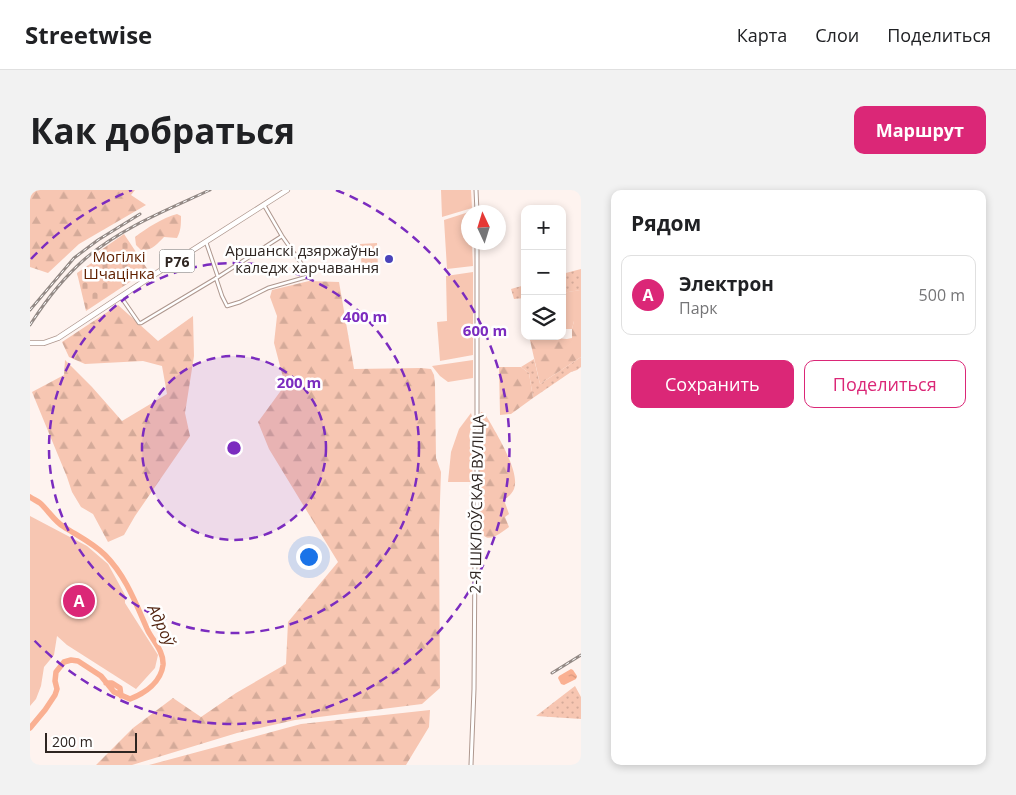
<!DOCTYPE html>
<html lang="ru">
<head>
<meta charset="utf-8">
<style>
	:root { --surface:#fff; --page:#f2f2f2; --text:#202124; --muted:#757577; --line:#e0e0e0; --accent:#db2777 }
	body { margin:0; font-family:"Open Sans",sans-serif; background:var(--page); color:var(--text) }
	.controls { position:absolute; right:15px; top:15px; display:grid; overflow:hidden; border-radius:10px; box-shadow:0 2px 8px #0003 }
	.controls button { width:45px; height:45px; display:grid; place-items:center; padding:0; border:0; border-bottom:1px solid var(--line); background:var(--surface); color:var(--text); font:25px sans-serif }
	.compass { position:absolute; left:431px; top:15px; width:45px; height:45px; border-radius:50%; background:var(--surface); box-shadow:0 2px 8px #0003; rotate:356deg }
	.scale { position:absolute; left:15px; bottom:12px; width:92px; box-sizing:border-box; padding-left:5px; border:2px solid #2e2521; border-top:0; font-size:14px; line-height:18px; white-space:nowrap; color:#2e2521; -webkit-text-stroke:4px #fff; paint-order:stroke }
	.you { position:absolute; left:278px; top:366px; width:18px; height:18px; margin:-12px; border:4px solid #fff; border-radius:50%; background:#1a73e8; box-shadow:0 0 0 8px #1a73e833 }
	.badge { display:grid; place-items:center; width:32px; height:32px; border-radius:50%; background:var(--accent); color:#fff; font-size:16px; font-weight:700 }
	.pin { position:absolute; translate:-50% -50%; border:2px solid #fff; box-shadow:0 1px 5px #0006 }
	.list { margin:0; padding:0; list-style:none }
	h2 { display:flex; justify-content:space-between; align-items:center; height:65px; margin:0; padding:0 20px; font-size:21px }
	h2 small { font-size:16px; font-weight:400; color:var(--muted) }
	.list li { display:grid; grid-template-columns:32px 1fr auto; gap:15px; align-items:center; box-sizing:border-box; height:80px; margin:0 10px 10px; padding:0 10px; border:1px solid var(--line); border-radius:10px }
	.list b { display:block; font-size:19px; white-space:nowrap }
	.list p { margin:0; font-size:16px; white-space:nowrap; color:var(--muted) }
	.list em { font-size:16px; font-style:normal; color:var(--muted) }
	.actions { display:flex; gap:10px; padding:15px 20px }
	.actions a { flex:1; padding:11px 0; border:1px solid var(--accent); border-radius:10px; text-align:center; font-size:18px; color:var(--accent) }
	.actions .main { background:var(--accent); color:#fff }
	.icon { flex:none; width:28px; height:28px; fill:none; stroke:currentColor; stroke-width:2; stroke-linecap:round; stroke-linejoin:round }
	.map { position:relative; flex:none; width:551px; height:575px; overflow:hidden; border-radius:10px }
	header { display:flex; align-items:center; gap:30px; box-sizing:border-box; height:70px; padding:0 25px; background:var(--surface); border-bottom:1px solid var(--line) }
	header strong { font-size:24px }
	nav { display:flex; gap:28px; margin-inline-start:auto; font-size:18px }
	.intro { display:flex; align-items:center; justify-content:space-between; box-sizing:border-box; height:120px; padding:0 30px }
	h1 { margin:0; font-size:35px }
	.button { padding:12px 22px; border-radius:10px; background:var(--accent); color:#fff; font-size:18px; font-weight:700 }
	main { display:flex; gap:30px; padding:0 30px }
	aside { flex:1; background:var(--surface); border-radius:10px; box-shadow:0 2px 8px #0003 }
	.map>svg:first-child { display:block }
	.grass { fill:url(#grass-dots) }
	.forest { fill:url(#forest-firs) }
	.cemetery { fill:url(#cemetery-stones) }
	.garden { fill:#f7c6b2 }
	.water { fill:url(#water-ripples) }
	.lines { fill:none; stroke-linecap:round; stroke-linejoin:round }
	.river { stroke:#fab092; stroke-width:5.5 }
	.minor-casing { stroke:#ae978e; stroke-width:4.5 }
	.tertiary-casing { stroke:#ae978e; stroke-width:5 }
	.primary-casing { stroke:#ae978e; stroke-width:6 }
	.minor { stroke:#fff; stroke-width:2.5 }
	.tertiary { stroke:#fff; stroke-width:3 }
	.primary { stroke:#fff; stroke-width:4.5 }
	.rail-casing { stroke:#938985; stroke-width:3 }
	.rail { stroke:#fff; stroke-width:1; stroke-dasharray:4; stroke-linecap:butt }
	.ring { fill:none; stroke:#7b2cbf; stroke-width:2.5; stroke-dasharray:9 6 }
	.poi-dot { fill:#4a43ba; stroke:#fff; stroke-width:2 }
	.labels { text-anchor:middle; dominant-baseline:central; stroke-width:5; stroke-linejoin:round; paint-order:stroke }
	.shield { fill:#fff; stroke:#6d6664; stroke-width:1 }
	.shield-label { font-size:14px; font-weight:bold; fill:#2e2521 }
	.poi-label { font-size:15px; fill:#2e2521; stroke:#fff; text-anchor:end }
	.park-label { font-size:15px; fill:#602000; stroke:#fff }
	.street-label { font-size:15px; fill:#2e2521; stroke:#fff }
	.water-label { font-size:16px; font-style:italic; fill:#51230f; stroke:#fff }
	.centre { fill:#7b2cbf; stroke:#fff; stroke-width:2.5 }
	.ring-label { font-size:15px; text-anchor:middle; font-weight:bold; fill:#7b2cbf; stroke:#fff; stroke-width:5; stroke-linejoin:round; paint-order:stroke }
</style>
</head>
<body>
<header>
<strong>Streetwise</strong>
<nav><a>Карта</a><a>Слои</a><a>Поделиться</a></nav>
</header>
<div class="intro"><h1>Как добраться</h1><a class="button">Маршрут</a></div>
<main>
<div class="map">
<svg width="551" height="575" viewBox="0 0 551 575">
	<defs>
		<pattern id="grass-dots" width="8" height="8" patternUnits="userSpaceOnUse" patternTransform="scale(1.25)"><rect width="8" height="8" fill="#f7c6b2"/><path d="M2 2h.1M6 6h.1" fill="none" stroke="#d4aa99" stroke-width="1.8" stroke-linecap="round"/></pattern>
		<pattern id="forest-firs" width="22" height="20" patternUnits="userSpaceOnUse" patternTransform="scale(1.25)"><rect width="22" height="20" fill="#f7c6b2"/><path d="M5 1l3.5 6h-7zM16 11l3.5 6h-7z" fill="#d4aa99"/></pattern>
		<pattern id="cemetery-stones" width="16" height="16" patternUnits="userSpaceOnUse" patternTransform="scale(1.25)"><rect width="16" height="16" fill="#f7c6b2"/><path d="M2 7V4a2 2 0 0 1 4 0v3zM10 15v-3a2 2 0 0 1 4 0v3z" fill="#d4aa99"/></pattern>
		<pattern id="water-ripples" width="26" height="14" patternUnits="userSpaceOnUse" patternTransform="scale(1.25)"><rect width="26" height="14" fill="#fab092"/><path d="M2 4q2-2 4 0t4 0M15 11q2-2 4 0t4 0" fill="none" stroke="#d7977e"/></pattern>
	</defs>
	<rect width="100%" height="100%" fill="#fef3ef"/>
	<path class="grass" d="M551 79V100L532 103V84Z
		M495 95V108L484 109 481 99Z
		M551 167V177L547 180 541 182 503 208 499 183 491 177 504 169 510 194Z
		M545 496 551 507V529L506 526Z"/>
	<path class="forest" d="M0 0H105L101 5 116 15 49 54 18 83 0 77Z
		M147 24 151 26C151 34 151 41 147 48L134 47C127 54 122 61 111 60L106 55 105 47C117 38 132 28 147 24Z
		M279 91 309 92 324 179 391 178 401 179 404 185 405 194 406 268 411 282 409 340 410 498 392 514 265 530 207 543 102 575H66L103 538 143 508 171 527 206 503 256 474 258 432 308 372 239 259 228 232 255 195 244 153 247 126 240 107 242 100Z
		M88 115 128 151 163 126 164 166 155 223 160 246 105 326 94 345 78 352 63 324 51 317 42 302 37 287 2 202 34 185 35 170 62 197 92 231 137 204 132 176 113 171 55 174 39 167 32 152Z
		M544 131H551V167L510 194 499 146 537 149 542 148V139Z
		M469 177H491L499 183 503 208 481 224 470 225Z
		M451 222H454C463 238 491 281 484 299 482 304 478 307 474 310L479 324 475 327 479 337C469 344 454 358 450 336L449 227Z
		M400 520 399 537 376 575H119L271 534Z"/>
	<path class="cemetery" d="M94 44 118 80 56 121 47 83 63 72 61 67Z"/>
	<path class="garden" d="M411 0H441L442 18 412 27Z
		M442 21V22H438V52L442 53 443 76 417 79 414 30Z
		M347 53 348 80 332 81 330 54Z
		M443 82V165L410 171 407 132 417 131 416 86Z
		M550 100H551V131H544L542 139H532V103Z
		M443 170V188L418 192 410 186 402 176Z
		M441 223 443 230 439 246 441 254 443 292H418L421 262 429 239Z
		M0 326 57 356 78 374 95 405V413L128 465 125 478 106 499 37 455 27 446 24 465 14 477 11 496 6 509 0 516Z"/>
	<path class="water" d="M541 479 543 480 547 486 546 489 534 495 531 494 528 488 529 486Z"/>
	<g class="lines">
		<path class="river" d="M0 307C3 309 7 311 10 313 18 320 24 331 34 337 48 346 63 353 75 365 96 386 106 414 118 441 124 452 134 462 133 475 131 492 115 503 100 509L84 502 71 486 48 471 41 470 34 472 26 482 25 491 27 499 25 505 15 520 0 538
			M76 493H82L90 498 91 506"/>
		<defs>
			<path id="minor" d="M176 52 188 87
				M186 88 192 106 197 116 210 112 238 98 280 86 252 46 234 15
				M91 107 109 133H111L188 87 252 46"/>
			<path id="tertiary" d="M446 0 447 22
				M441 575 444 499 445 365 447 337V52"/>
			<path id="primary" d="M0 153H14L28 148 119 88 257 0"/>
		</defs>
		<use href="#minor" class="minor-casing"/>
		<use href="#tertiary" class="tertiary-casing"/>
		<use href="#primary" class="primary-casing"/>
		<use href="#minor" class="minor"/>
		<use href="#tertiary" class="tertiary"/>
		<use href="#primary" class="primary"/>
		<defs>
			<path id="rail" d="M0 120 44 68 68 50 110 24
				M0 135C16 110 34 87 56 68 93 37 137 20 180 0
				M522 483 551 465"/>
		</defs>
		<use href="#rail" class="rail-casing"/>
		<use href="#rail" class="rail"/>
	</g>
	<circle cx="204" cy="258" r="92" fill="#7b2cbf" fill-opacity=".12"/>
	<g class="ring">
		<circle cx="204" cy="258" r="92"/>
		<circle cx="204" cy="258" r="185"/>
		<path d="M1 69A277 277 0 0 1 102 0M306 0A277 277 0 1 1 1 447"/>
	</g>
	<circle class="poi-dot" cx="359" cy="69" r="5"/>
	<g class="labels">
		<rect class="shield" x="129.5" y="59.5" width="35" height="23" rx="4"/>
		<g class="shield-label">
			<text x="147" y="71">Р76</text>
		</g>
		<g class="poi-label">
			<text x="349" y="60">Аршанскі дзяржаўны<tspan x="349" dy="17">каледж харчавання</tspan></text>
		</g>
		<g class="park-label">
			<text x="89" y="66">Могілкі<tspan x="89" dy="17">Шчацінка</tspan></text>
		</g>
		<g class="street-label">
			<text transform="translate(446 314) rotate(-89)">2-Я ШКЛОЎСКАЯ ВУЛІЦА</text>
		</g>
		<g class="water-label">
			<text transform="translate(132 435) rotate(65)">Адроў</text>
		</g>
	</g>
	<circle cx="204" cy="258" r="8" class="centre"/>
	<g class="ring-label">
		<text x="335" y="132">400 m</text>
		<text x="455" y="146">600 m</text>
		<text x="269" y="198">200 m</text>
	</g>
</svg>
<div class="controls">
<button>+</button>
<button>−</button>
<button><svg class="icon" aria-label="layers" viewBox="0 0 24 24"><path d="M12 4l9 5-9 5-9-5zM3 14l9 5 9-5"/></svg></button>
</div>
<svg class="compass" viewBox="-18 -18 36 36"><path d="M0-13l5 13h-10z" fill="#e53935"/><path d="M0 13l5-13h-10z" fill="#757577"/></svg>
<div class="scale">200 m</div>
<div class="you"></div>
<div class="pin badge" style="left:49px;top:411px">A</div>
</div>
<aside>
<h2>Рядом<small></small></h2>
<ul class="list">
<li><span class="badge">A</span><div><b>Электрон</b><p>Парк</p></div><em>500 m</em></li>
</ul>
<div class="actions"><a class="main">Сохранить</a><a>Поделиться</a></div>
</aside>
</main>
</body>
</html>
